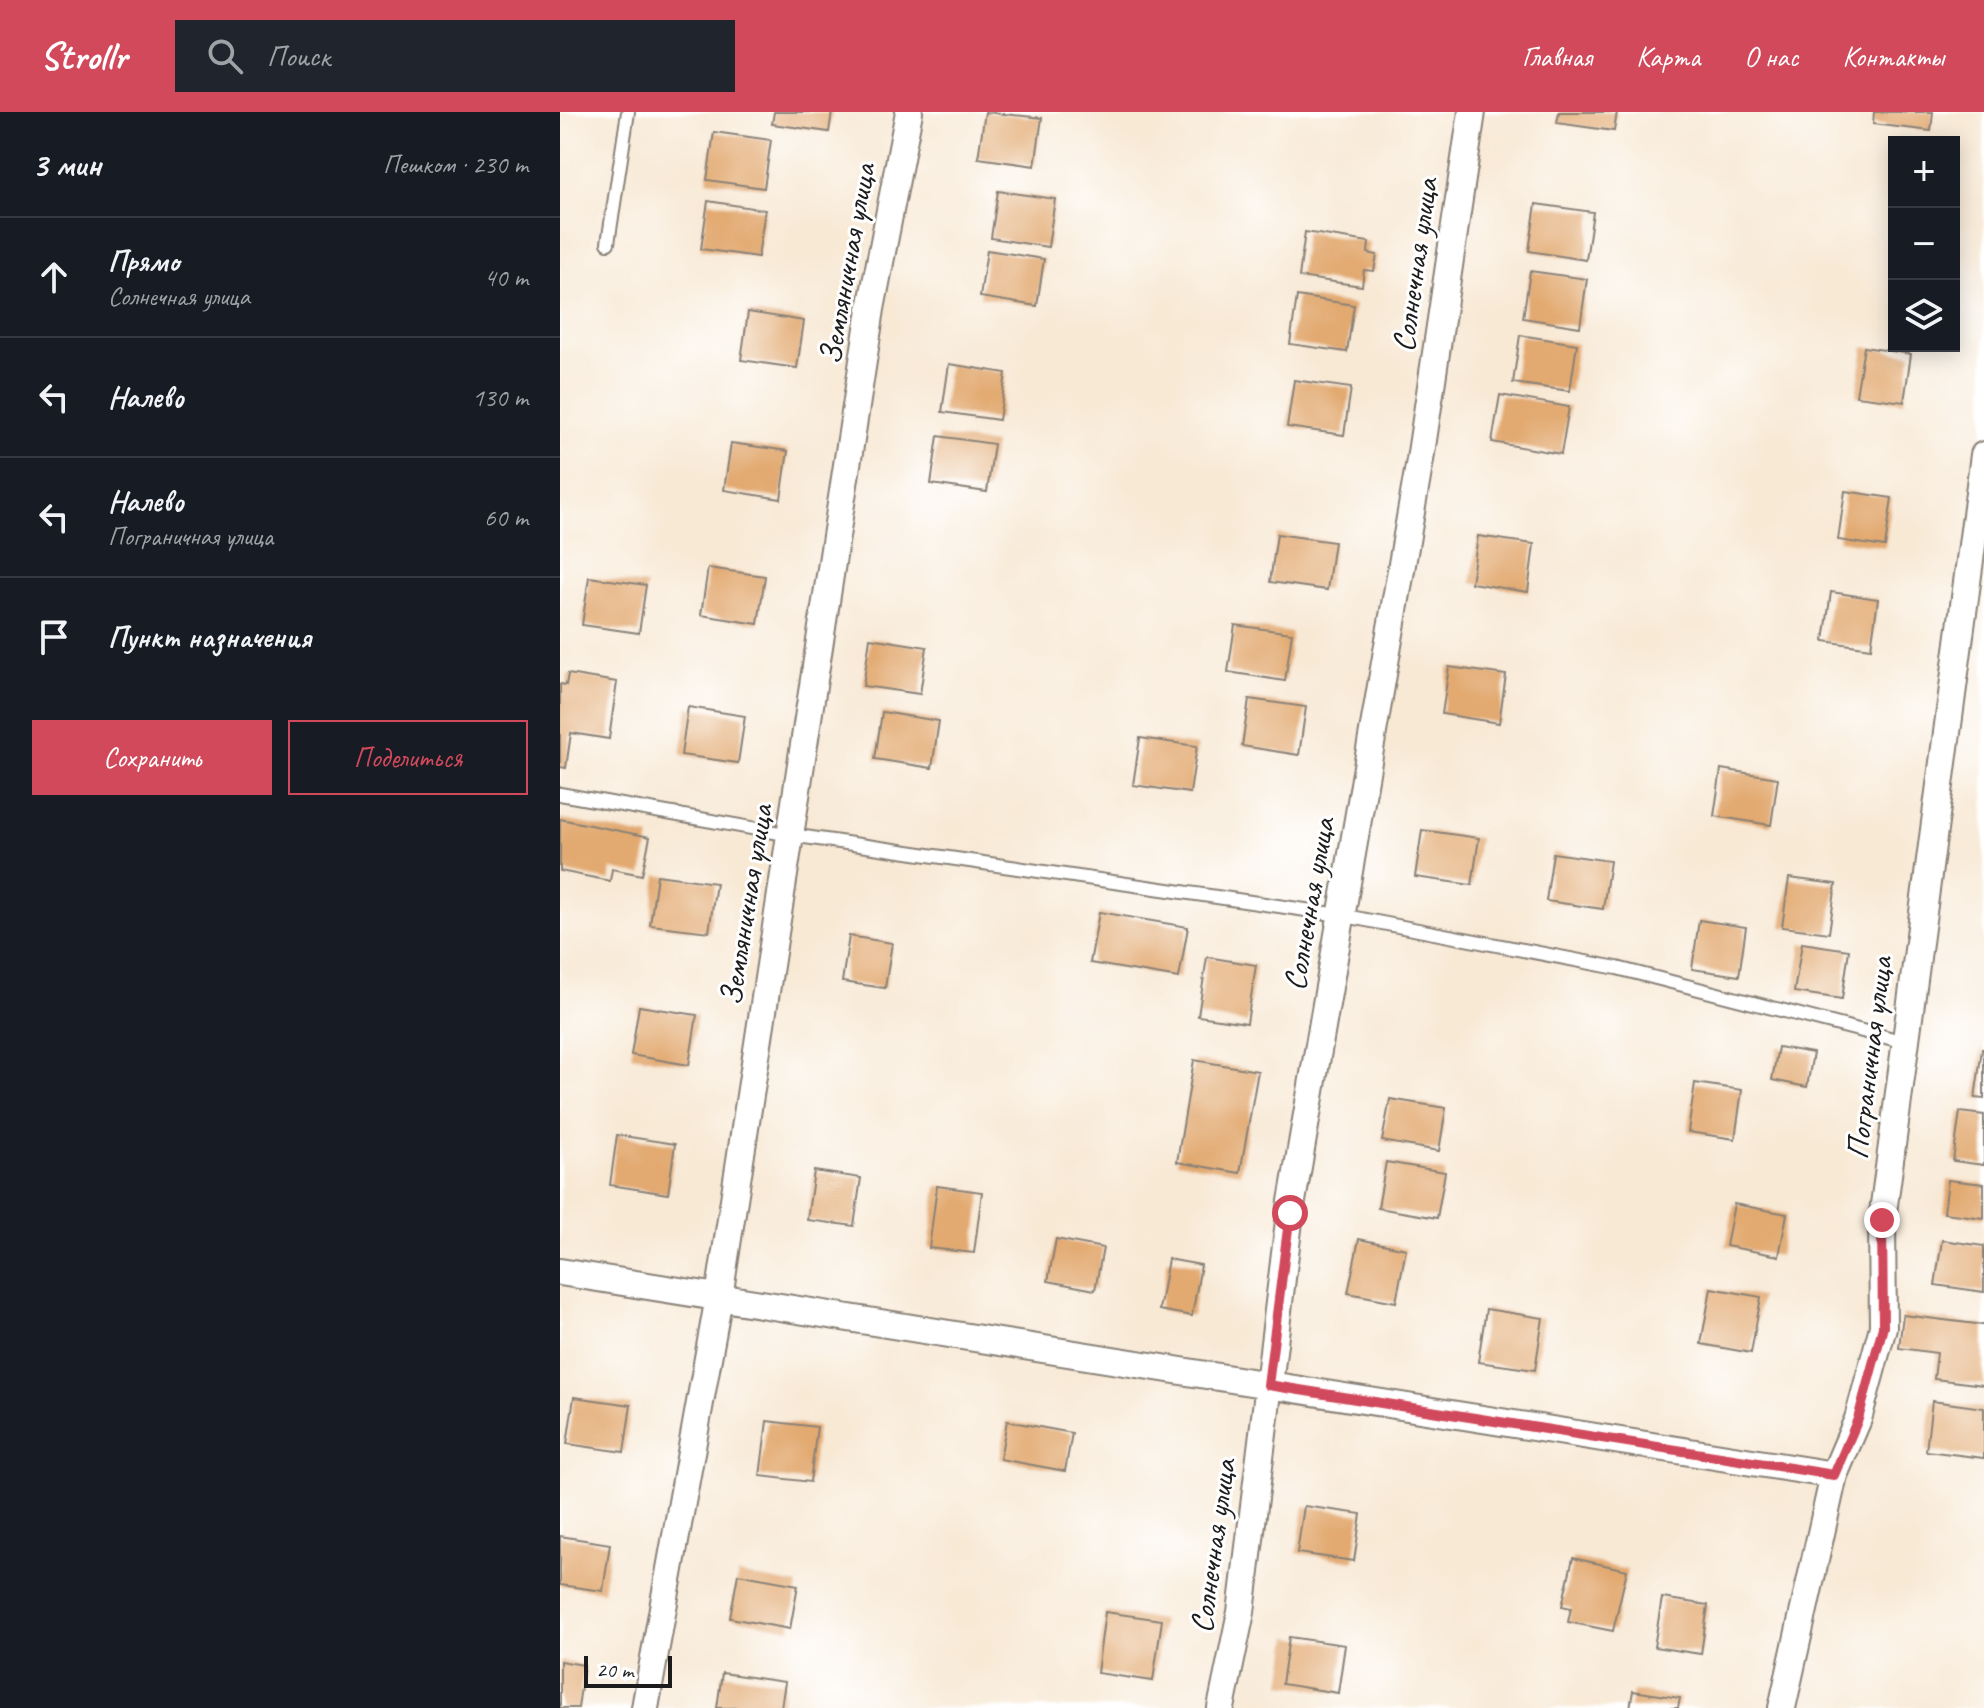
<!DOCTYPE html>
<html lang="ru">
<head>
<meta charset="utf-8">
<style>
	:root { --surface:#171b24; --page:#20242c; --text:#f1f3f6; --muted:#9ea1a6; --line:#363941; --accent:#d1495b }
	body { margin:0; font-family:Caveat,sans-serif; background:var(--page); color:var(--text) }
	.controls { position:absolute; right:24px; top:24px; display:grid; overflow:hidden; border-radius:0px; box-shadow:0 4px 20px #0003 }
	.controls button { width:72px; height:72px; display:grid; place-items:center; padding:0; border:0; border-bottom:2px solid var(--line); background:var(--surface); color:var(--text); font:40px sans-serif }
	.scale { position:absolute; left:24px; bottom:20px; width:88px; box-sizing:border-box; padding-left:8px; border:4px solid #1c1c1c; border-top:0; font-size:22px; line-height:28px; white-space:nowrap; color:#1c1c1c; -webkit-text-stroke:6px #fff; paint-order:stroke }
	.stop { position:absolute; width:24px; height:24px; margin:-18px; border:6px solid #d1495b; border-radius:50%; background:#fff }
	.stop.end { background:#d1495b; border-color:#fff; box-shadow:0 2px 8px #0008 }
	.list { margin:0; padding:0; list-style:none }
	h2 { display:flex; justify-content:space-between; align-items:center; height:104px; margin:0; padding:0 32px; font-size:34px }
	h2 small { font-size:26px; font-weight:400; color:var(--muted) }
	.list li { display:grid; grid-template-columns:52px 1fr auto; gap:24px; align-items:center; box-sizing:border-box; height:120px; padding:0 32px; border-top:2px solid var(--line) }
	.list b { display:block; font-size:30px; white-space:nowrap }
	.list p { margin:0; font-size:26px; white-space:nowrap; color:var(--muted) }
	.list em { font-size:26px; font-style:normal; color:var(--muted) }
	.actions { display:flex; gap:16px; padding:24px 32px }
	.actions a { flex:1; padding:18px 0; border:2px solid var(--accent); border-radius:0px; text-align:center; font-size:28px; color:var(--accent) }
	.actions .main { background:var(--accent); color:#fff }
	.icon { flex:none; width:44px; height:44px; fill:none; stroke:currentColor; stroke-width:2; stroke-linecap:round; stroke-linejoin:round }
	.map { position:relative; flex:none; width:1424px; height:1596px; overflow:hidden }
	header { display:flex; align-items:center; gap:48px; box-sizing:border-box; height:112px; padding:0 40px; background:var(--accent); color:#fff }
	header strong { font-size:38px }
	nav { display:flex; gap:44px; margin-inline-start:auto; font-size:28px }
	.search { width:560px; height:72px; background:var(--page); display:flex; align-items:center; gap:20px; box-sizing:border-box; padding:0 28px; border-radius:0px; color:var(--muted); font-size:30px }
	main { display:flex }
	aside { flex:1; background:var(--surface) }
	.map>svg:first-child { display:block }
	.building { fill:#e2a970 }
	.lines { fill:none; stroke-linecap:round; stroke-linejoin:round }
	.service-casing { stroke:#8a8278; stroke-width:16 }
	.minor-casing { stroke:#8a8278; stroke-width:30 }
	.service { stroke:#fff; stroke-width:12 }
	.minor { stroke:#fff; stroke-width:26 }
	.route { stroke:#d1495b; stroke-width:10 }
	.labels { text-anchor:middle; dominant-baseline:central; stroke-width:6; stroke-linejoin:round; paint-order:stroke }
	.street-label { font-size:32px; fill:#1c1c1c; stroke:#fff }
</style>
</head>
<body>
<header>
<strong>Strollr</strong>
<div class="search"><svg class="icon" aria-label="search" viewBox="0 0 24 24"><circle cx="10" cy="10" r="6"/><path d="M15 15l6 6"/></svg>Поиск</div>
<nav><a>Главная</a><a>Карта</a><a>О нас</a><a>Контакты</a></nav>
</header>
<main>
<aside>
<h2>3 мин<small>Пешком · 230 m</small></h2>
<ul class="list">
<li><svg class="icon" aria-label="ahead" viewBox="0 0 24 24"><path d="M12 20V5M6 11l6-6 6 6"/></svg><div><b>Прямо</b><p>Солнечная улица</p></div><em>40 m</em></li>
<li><svg class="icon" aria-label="left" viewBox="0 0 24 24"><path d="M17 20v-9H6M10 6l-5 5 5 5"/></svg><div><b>Налево</b></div><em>130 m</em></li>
<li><svg class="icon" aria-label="left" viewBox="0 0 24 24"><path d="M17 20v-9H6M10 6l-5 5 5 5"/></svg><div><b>Налево</b><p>Пограничная улица</p></div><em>60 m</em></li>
<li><svg class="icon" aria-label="arrive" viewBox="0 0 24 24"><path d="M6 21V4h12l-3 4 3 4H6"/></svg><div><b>Пункт назначения</b></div></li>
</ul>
<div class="actions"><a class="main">Сохранить</a><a>Поделиться</a></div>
</aside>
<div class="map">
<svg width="1424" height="1596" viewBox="0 0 1424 1596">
	<rect width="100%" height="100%" fill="#fff"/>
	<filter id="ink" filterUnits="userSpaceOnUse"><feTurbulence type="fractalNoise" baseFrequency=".0125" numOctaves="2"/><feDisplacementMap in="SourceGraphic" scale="16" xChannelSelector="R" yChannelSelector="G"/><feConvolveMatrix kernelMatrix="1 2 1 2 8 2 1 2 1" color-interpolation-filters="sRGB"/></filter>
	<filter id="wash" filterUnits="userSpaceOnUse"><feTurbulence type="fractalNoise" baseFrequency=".006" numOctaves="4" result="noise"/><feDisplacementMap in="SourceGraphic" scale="32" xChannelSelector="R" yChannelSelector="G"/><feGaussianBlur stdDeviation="1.8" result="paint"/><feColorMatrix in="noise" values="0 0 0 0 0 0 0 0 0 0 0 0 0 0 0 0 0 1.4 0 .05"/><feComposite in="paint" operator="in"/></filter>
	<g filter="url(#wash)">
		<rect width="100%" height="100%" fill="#f8e9d5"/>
		<g id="blocks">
			<path class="building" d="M214 0H272L269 20 212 12Z
				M425 0 482 6 475 54 418 46Z
				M999 0H1057L1054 19 997 11Z
				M1314 0H1373L1371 19 1313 12Z
				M154 20 211 28 204 76 147 68Z
				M438 79 495 87 488 135 431 126Z
				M148 89 205 98 198 145 141 137Z
				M976 92 1033 100 1026 148 969 139Z
				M745 120 809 130 808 141 817 143 814 159 804 158 802 174 739 165Z
				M427 138 484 147 477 194 420 185Z
				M970 159 1027 167 1020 215 963 206Z
				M737 184 794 193 787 240 730 232Z
				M188 200 244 209 237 256 181 248Z
				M960 223 1017 232 1010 279 953 271Z
				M1304 235 1351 242 1344 290 1296 284Z
				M389 252 446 261 439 308 382 300Z
				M734 268 791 276 784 323 727 315Z
				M940 283 1009 295 1001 342 932 330Z
				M378 324 434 332 427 380 371 372Z
				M171 331 228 339 221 387 164 378Z
				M1285 379 1332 386 1325 435 1278 428Z
				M717 422 774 430 767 478 710 470Z
				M918 424 974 432 968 480 911 471Z
				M148 456 205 464 198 512 141 503Z
				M29 465 86 473 79 521 22 513Z
				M1271 480 1318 487 1311 536 1264 529Z
				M675 513 732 521 725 569 668 560Z
				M310 526 367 535 360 582 303 574Z
				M889 555 946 563 939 611 882 602Z
				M8 562 57 570 49 627 11 621 6 656 0 655V572L6 573Z
				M689 587 746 595 739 643 682 634Z
				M128 595 185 604 178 651 121 643Z
				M322 600 379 609 372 656 315 647Z
				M580 626 637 634 630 681 573 673Z
				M1161 657 1218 666 1211 713 1154 704Z
				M0 707 90 725 82 763 52 757 50 769 0 759Z
				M862 718 919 726 912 773 855 765Z
				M993 741 1050 749 1043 797 986 789Z
				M97 763 156 771 149 820 90 813Z
				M1229 766 1276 772 1269 821 1222 815Z
				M539 800 628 815 619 866 530 851Z
				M1139 808 1186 815 1179 864 1132 857Z
				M289 824 332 831 325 876 282 870Z
				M1242 831 1289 838 1282 887 1234 880Z
				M647 845 696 853 687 911 638 904Z
				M79 894 137 903 129 953 71 943Z
				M1218 935 1253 941 1247 975 1212 968Z
				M1422 937H1424V987L1415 986Z
				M634 948 698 959 680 1061 617 1050Z
				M1135 971 1182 978 1175 1027 1128 1020Z
				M830 987 886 996 879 1039 822 1029Z
				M1400 1000 1424 1003V1053L1393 1049Z
				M57 1023 115 1032 108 1082 50 1073Z
				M826 1050 885 1060 877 1106 818 1096Z
				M254 1059 301 1066 294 1114 247 1108Z
				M1388 1068 1424 1072V1106L1384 1101Z
				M377 1074 422 1080 414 1141 369 1136Z
				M1174 1092 1227 1102 1219 1144 1166 1134Z
				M496 1127 543 1136 535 1178 488 1169Z
				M799 1127 846 1137 836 1190 788 1181Z
				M1382 1128 1424 1134V1180L1375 1173Z
				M608 1147 641 1153 632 1204 599 1198Z
				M1151 1176 1201 1185 1191 1241 1141 1232Z
				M926 1197 983 1206 975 1258 918 1250Z
				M1343 1203 1424 1213V1273L1374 1267 1377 1241 1339 1236Z
				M14 1285 71 1293 64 1340 7 1332Z
				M1372 1289 1424 1296V1346L1366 1339Z
				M207 1309 257 1315 250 1370 200 1364Z
				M447 1309 512 1321 505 1359 440 1347Z
				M744 1394 801 1402 794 1449 737 1441Z
				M0 1424 50 1432 43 1479 0 1473Z
				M1013 1446 1067 1458 1053 1519 1008 1510 1011 1496 1002 1494Z
				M178 1462 238 1473 230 1517 170 1506Z
				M1102 1486 1148 1493 1141 1542 1094 1535Z
				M545 1500 602 1508 593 1569 537 1561Z
				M729 1525 785 1533 778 1581 722 1572Z
				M0 1549 24 1553 18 1596H0Z
				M162 1561 225 1570 221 1596H157Z
				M1073 1579 1120 1586 1118 1596H1070Z"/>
		</g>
	</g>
	<g filter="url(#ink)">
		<use href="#blocks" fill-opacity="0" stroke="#8a8278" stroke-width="2"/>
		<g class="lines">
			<defs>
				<path id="service" d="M48 131 68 0
					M0 682 231 723 780 803 1057 856 1345 930"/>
				<path id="minor" d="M0 1160 1274 1363
					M85 1596 159 1185 311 197 349 0
					M661 1596 681 1500 730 1101 860 348 912 0
					M1222 1596 1274 1363 1298 1307 1323 1215 1322 1108 1424 343"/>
			</defs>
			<use href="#service" class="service-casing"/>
			<use href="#minor" class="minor-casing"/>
			<use href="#service" class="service"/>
			<use href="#minor" class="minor"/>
		</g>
	</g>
	<g class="lines" filter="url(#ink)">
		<path class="route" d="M730 1101 708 1273 1274 1363 1298 1307 1323 1215 1322 1108"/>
	</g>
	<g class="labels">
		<g class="street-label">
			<text transform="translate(287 152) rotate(-80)">Земляничная улица</text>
			<text transform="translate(855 153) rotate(-82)">Солнечная улица</text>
			<text transform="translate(749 792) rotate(-80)">Солнечная улица</text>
			<text transform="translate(186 793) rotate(-81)">Земляничная улица</text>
			<text transform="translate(1309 946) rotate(-83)">Пограничная улица</text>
			<text transform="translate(653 1434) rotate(-82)">Солнечная улица</text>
		</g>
	</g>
</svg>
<div class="controls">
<button>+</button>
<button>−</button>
<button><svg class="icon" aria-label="layers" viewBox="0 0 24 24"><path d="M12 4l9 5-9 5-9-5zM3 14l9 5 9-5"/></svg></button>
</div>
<div class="scale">20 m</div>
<div class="stop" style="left:730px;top:1101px"></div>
<div class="stop end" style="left:1322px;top:1108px"></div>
</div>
</main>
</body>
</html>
